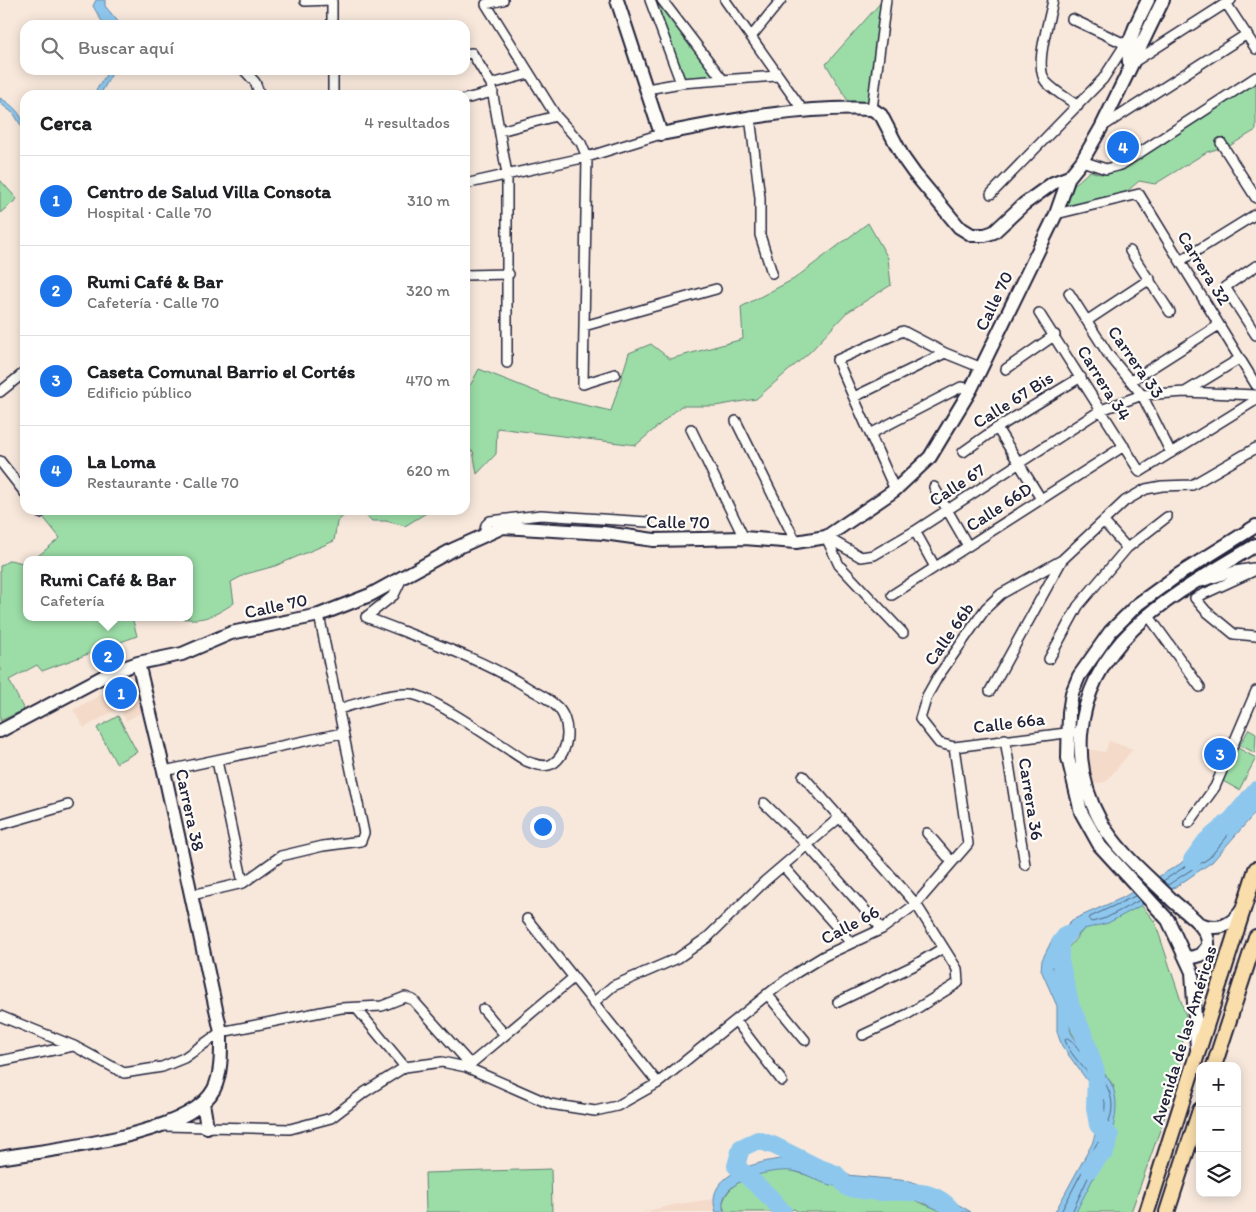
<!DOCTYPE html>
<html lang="es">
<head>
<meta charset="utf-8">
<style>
	:root { --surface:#fff; --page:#f6f6f6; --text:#202124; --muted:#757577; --line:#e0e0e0; --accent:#1a73e8 }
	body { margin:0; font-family:Itim,sans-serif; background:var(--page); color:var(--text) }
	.controls { position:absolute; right:15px; bottom:15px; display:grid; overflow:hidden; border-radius:10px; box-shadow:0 2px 12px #0003 }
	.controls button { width:45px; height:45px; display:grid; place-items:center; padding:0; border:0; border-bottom:1px solid var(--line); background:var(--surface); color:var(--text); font:25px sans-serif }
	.you { position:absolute; left:542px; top:826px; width:18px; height:18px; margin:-12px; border:4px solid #fff; border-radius:50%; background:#1a73e8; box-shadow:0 0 0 8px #1a73e833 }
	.badge { display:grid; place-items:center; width:32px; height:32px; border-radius:50%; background:var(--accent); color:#fff; font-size:16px; font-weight:700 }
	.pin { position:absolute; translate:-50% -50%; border:2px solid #fff; box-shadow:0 1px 5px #0006 }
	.popup { position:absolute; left:23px; top:556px; width:170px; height:65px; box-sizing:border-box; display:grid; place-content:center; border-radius:10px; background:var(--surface); filter:drop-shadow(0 1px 4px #0005); font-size:16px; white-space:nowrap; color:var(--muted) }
	.popup b { font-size:19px; color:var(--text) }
	.popup::after { content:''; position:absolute; left:50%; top:100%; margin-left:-10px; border:10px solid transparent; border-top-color:var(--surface) }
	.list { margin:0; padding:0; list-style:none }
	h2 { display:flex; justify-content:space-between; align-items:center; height:65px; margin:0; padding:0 20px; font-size:21px }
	h2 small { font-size:16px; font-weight:400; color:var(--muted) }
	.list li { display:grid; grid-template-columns:32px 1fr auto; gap:15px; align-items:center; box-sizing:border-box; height:90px; padding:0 20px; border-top:1px solid var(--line) }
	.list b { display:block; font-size:19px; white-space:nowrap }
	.list p { margin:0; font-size:16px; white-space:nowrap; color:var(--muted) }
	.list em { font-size:16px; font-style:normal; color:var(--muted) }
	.icon { flex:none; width:28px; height:28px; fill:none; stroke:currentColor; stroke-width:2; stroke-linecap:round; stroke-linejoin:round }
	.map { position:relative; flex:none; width:1256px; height:1212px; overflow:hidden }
	.search { position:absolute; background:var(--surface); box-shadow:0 2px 12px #0003; left:20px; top:20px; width:450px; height:55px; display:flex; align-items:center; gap:12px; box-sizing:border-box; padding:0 18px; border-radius:15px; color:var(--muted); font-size:19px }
	.panel { position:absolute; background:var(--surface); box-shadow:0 2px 12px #0003; left:20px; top:90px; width:450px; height:425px; border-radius:15px }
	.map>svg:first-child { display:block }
	.built { fill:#f4dac9 }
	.green { fill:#9cdda7; stroke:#5f8071 }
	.water { fill:#8ec7ed; stroke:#6385a6 }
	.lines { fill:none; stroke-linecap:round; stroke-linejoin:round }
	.shore { stroke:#4d6482; stroke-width:1 }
	.river { stroke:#8ec7ed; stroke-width:18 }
	.street-casing { stroke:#22223b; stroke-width:12 }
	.secondary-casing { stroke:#22223b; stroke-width:16 }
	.primary-casing { stroke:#22223b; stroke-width:18 }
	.street { stroke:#fdfcf7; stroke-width:9 }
	.secondary { stroke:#fdfcf7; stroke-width:12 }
	.primary { stroke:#f9deab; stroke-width:14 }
	.labels { text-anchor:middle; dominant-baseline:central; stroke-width:4.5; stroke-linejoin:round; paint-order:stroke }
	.street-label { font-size:18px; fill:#22223b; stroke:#fdfcf7 }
</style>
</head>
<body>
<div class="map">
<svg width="1256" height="1212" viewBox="0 0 1256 1212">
	<rect width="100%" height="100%" fill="#f8e8dc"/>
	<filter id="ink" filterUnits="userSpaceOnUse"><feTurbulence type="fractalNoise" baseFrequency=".02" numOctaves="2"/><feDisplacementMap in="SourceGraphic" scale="10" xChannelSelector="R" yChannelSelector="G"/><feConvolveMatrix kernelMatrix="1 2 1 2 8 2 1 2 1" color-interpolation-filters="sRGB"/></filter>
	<g filter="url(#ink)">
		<path class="built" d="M130 679 147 709 126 721 119 708 84 728 73 710Z
			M1109 741 1133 749 1106 782 1086 785 1081 748 1105 752Z
			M713 1199 716 1212H643L677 1204Z"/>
		<path class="green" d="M650 0H662L723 80 681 83Z
			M883 0 872 109 852 108 826 64Z
			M1256 83V130L1231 145 1207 152 1155 184 1139 181 1125 193 1063 207 1074 185 1090 171 1100 174 1120 171 1197 119Z
			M0 180 17 199 0 213Z
			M868 223 888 258 891 285 846 313 811 351 756 399 715 406H681L636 445 497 428 496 454 477 474 473 451 465 452V389L471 384 479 369 550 397 611 411 629 353 651 344 670 359 743 339 741 307 794 279Z
			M45 510H350L337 522 334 541 275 566 246 574 231 582 234 603C210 619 200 622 171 617H189V560H33L60 538 40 513Z
			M360 510H431L405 526 386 521H372Z
			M10 560 27 564V617H132L137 636 42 671 37 665 9 680 24 710 0 721V566Z
			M118 716 137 752 116 763 97 728Z
			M1249 729 1256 733 1255 753 1240 745Z
			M1238 748 1256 758 1239 790 1221 780Z
			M1141 905 1155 922 1186 1016 1178 1079 1131 1212H1074L1114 1086 1071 1032 1052 967 1084 929Z
			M774 1165 848 1188 889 1191 945 1212H799L794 1209 787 1212H726L722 1205C731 1176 751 1182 774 1165Z
			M551 1169 552 1212H426L425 1173Z"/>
		<path class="water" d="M96 0H105V6L121 25H104L93 6Z
			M109 70H114L100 95H93Z
			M0 98C13 105 25 116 25 132L14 114 0 103Z
			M1256 787V812L1212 862 1177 886 1125 914 1108 923 1084 929 1066 946 1052 967C1060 980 1070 993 1071 1009 1071 1016 1069 1025 1071 1032 1075 1043 1101 1067 1109 1080 1132 1114 1092 1179 1076 1212H1055L1092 1144 1098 1125 1100 1104 1094 1090 1062 1046 1057 1032V1006L1041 970 1042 960 1052 940 1072 920 1122 898 1180 864 1232 819 1246 804Z
			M801 1157 836 1174 910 1181 937 1192 971 1212C963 1212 952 1212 944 1212 928 1207 915 1196 899 1192 878 1186 853 1191 830 1185 817 1182 806 1172 791 1171 769 1169 714 1181 724 1212H716C701 1169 773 1158 801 1157Z"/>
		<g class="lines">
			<path class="shore" d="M1163 881 1183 868 1223 834H1227V837L1209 858 1168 885
				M1135 896 1090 917 1089 920 1092 922 1106 918 1140 900
				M1067 1038C1073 1040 1078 1049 1083 1055 1100 1074 1122 1097 1107 1125L1104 1123C1104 1117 1105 1110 1105 1103 1101 1078 1073 1064 1065 1040Z
				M1061 1212 1097 1143 1100 1142 1101 1150 1072 1212"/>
			<path class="river" d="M1192 860 1206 841 1232 819 1256 790
				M1067 934 1060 943V960L1071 1007 1084 1035 1096 1072 1095 1108 1098 1125 1110 1136 1105 1152 1101 1154 1090 1169
				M783 1212 771 1198 736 1166 741 1148 758 1140 775 1146 817 1167 836 1174 848 1188C858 1189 869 1192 880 1192 906 1192 935 1187 953 1212"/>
			<defs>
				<path id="street" d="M503 0 486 4 556 116 581 143 587 157 583 384 615 374
					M650 0 681 83
					M662 0 723 80
					M725 0 802 109
					M1053 0C1050 19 1033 66 1046 82 1054 91 1068 99 1078 106
					M305 1 332 0V25
					M1226 3 1256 49
					M1072 19 1125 44
					M751 37 781 0
					M465 54 472 53 491 84 507 174V363
					M1134 62 1231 0
					M244 70 255 82 260 95
					M333 70V95
					M491 84 529 74
					M647 89 681 83 777 76
					M465 99 493 92
					M872 109 886 0
					M750 116 760 198V235L772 273
					M1102 127 1247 34
					M500 131 556 116
					M1221 143 1256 198
					M1082 161 1106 169 1121 165 1256 77
					M465 184 587 157 661 134
					M991 194 1103 79 1130 37
					M1056 214 1139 194 1256 385
					M1130 251 1170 312
					M1180 261 1256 214
					M1256 266 1225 287 1256 335
					M465 275 509 274
					M1069 293 1108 354 1142 395 1171 453
					M1039 313 1140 472 1256 400
					M1088 320 1150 279
					M584 326 716 289
					M1006 369 1055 335
					M1131 381 1219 325
					M0 392 25 372
					M1185 392 1239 359
					M854 397 945 353
					M736 421 796 542
					M997 428 1041 499
					M691 429 744 538
					M870 434 961 387 971 389
					M963 452 997 428 1081 377
					M0 461 25 493
					M934 487 968 546
					M895 490 837 360 903 331 945 353 982 368
					M38 510 40 513
					M1104 522 1127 548
					M915 531 935 567
					M484 535 486 525 490 521 541 515 647 522
					M826 537 861 557 874 555 915 531 1101 410 1142 395 1185 392 1256 395
					M826 537 839 565 903 633
					M1062 560 1001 594 986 608 937 678 927 696 920 719 939 743 954 747 1074 732
					M1256 570 1195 598 1206 611 1234 634 1256 636
					M1201 582 1235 571 1253 568
					M892 595 1124 446
					M1148 615 1200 687
					M1049 659 1078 606 1127 548 1167 517
					M990 691 1062 560 1125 501 1146 489 1162 486 1192 485 1256 448
					M338 709C361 703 386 693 410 694 433 696 502 746 526 761 534 764 544 768 552 764 571 753 572 718 555 705 548 698 538 694 530 689 479 657 421 639 366 617L394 595 402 578
					M1005 739 1025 865
					M217 761 243 883
					M164 771 342 733
					M803 776 916 904 957 969 958 983 908 1014 863 1035
					M764 803 808 846 882 929
					M1189 823 1215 787 1256 691
					M0 825 68 805
					M927 833 952 862
					M783 866 851 943
					M192 895 243 883 281 856 323 846 361 841 364 833 319 615
					M527 919 658 1083
					M767 994 805 1040
					M838 1002 913 966 943 948
					M593 1003 613 986 678 958 708 937 765 881 840 817
					M357 1009 405 1067
					M483 1009 505 1035
					M0 1016 74 1046 124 1073 162 1067 184 1058 221 1032 341 1008 382 1006 405 997 413 1000 470 1064
					M736 1021 782 1081
					M0 1061 73 1046
					M467 1067 573 978
					M164 1126 290 1129 331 1118 365 1092 405 1067 442 1062 466 1067 550 1104 595 1111 617 1106 658 1083 778 986 796 973 824 956 882 929 916 904 968 844 954 747"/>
				<path id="secondary" d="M617 0 661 134C732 120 800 106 872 109L881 115 904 159 914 173 959 227 972 235H985L994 232 1024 204 1053 183 1069 177
					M1129 62C1127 39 1138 20 1148 0
					M0 731 110 673 138 663 182 654 231 633 319 615 370 595 452 550 503 527 604 533 654 540 744 538 796 542 826 537 895 490 930 457 971 389 1056 214 1069 177 1082 161 1101 128 1163 0
					M1200 924C1218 931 1231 926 1242 910
					M1184 955 1190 958 1201 955 1208 946C1210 926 1185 913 1172 900 1148 876 1118 852 1101 822 1086 795 1079 765 1081 734 1089 635 1181 591 1256 545
					M1197 1048 1192 972 1168 920 1100 846 1081 812 1068 758 1069 712 1072 693 1079 676 1110 632 1138 604 1178 575 1256 526
					M203 1103 207 1127
					M0 1158C50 1149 189 1137 214 1089 222 1073 221 1050 221 1032L164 771 138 663"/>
				<path id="primary" d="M1214 1066 1256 937
					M1147 1212 1256 869
					M1167 1212 1200 1110"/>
			</defs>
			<use href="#street" class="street-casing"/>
			<use href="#secondary" class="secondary-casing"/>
			<use href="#primary" class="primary-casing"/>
			<use href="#street" class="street"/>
			<use href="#secondary" class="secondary"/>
			<use href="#primary" class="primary"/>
		</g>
	</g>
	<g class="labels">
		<g class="street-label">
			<text transform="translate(1204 268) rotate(58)">Carrera 32</text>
			<text transform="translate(994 301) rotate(-64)">Calle 70</text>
			<text transform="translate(1136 362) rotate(55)">Carrera 33</text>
			<text transform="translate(1104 383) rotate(58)">Carrera 34</text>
			<text transform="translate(1013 400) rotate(-32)">Calle 67 Bis</text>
			<text transform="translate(957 485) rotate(-33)">Calle 67</text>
			<text transform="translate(999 507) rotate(-33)">Calle 66D</text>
			<text transform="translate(678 522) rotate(1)">Calle 70</text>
			<text transform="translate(276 606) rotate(-12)">Calle 70</text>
			<text transform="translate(949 634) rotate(-55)">Calle 66b</text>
			<text transform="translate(1009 723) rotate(-7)">Calle 66a</text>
			<text transform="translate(1031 799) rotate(81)">Carrera 36</text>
			<text transform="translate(190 810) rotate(78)">Carrera 38</text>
			<text transform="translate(850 925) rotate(-28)">Calle 66</text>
			<text transform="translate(1184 1035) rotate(-73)">Avenida de las Américas</text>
		</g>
	</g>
</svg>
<div class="controls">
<button>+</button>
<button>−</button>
<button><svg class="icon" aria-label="layers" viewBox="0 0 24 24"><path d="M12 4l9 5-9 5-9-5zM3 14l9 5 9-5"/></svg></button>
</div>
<div class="you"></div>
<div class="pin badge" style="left:121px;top:693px">1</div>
<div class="pin badge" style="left:108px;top:656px">2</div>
<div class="popup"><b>Rumi Café &amp; Bar</b>Cafetería</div>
<div class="pin badge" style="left:1220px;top:754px">3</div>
<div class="pin badge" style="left:1123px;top:147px">4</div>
<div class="search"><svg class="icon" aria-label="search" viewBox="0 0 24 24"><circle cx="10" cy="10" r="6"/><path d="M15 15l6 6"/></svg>Buscar aquí</div>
<section class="panel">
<h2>Cerca<small>4 resultados</small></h2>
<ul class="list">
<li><span class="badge">1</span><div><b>Centro de Salud Villa Consota</b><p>Hospital · Calle 70</p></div><em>310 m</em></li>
<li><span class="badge">2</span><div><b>Rumi Café &amp; Bar</b><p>Cafetería · Calle 70</p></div><em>320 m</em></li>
<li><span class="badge">3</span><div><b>Caseta Comunal Barrio el Cortés</b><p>Edificio público</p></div><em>470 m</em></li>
<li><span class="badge">4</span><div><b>La Loma</b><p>Restaurante · Calle 70</p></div><em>620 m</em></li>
</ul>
</section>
</div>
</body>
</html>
